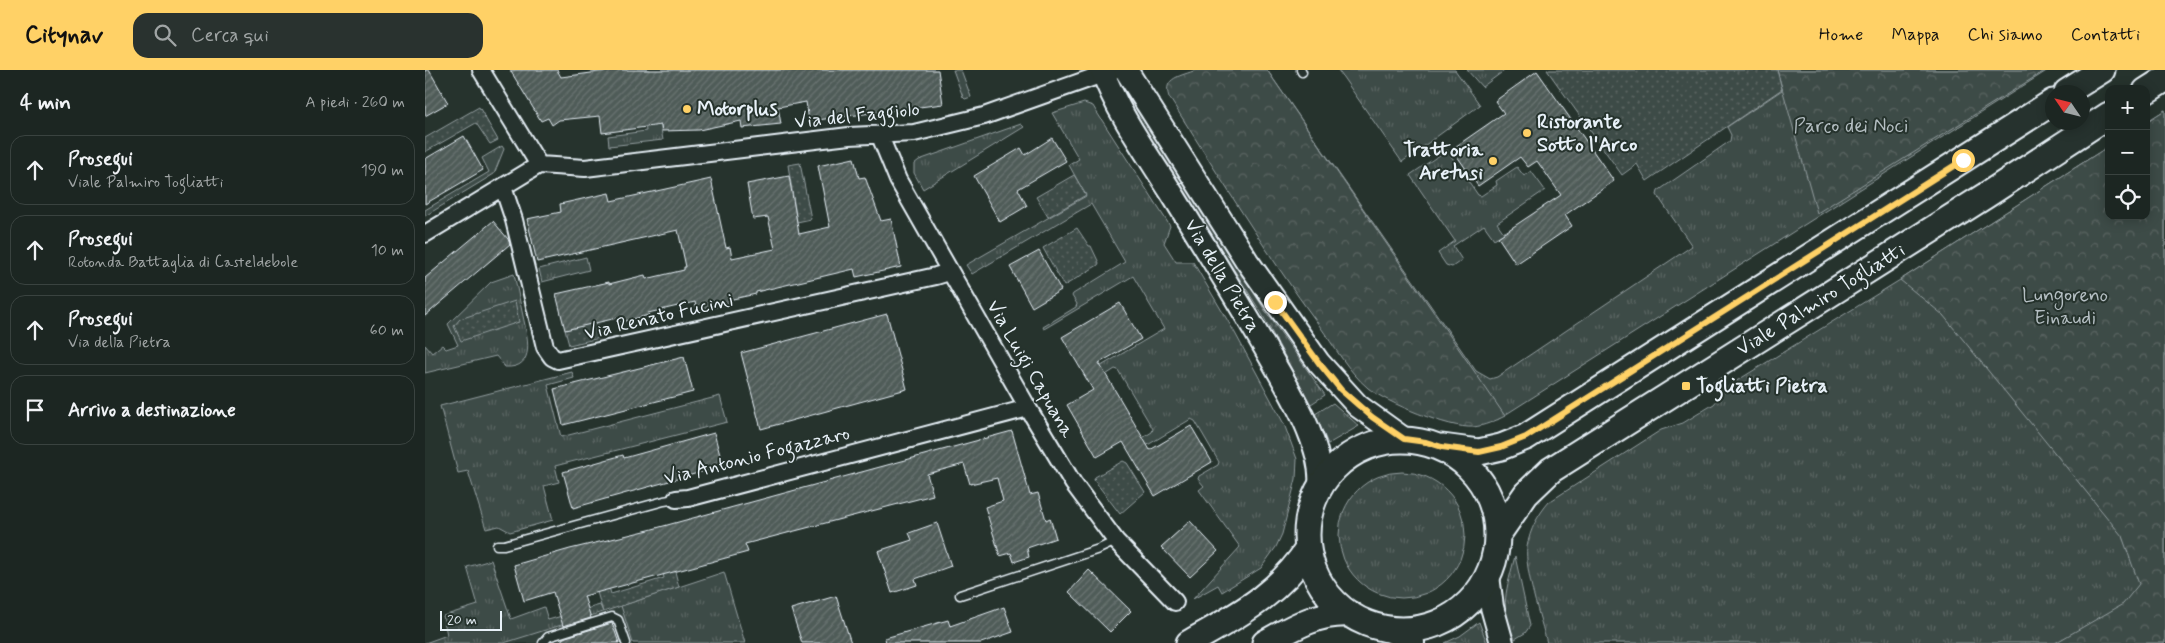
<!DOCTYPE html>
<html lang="it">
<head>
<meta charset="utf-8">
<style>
	:root { --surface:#1c2622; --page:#29322f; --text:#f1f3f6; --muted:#a0a5a5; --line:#3a4340; --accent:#ffd166 }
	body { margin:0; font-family:Mynerve,sans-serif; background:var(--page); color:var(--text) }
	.controls { position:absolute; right:15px; top:15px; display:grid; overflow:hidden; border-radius:10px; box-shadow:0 2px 12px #0003 }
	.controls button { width:45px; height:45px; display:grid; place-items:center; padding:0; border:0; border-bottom:1px solid var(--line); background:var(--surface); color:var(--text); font:25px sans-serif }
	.compass { position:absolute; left:1620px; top:15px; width:45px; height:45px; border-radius:50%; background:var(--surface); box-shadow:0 2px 12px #0003; rotate:305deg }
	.scale { position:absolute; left:15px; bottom:12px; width:62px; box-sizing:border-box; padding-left:5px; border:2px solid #e8f1f8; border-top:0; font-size:14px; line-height:18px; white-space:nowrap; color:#e8f1f8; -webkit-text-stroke:4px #26332d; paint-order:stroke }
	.stop { position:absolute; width:15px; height:15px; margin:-11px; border:4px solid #ffd166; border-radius:50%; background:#fff }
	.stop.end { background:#ffd166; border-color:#fff; box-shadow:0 1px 5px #0008 }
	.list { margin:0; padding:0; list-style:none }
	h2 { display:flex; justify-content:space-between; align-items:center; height:65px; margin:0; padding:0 20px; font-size:21px }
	h2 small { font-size:16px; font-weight:400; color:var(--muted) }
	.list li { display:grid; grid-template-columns:32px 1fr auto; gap:15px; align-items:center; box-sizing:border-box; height:70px; margin:0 10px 10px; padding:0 10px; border:1px solid var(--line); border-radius:15px }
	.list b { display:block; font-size:19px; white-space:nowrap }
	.list p { margin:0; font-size:16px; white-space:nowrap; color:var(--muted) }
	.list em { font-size:16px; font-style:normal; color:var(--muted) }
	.icon { flex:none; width:28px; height:28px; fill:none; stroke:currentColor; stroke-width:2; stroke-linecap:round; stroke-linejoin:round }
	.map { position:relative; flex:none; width:1740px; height:573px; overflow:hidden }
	header { display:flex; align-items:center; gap:30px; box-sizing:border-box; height:70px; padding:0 25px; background:var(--accent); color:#111 }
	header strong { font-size:24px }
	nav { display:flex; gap:28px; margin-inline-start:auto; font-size:18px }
	.search { width:350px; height:45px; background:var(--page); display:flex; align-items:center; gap:12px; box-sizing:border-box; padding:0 18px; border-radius:15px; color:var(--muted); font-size:19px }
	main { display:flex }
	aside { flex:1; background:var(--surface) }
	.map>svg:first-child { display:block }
	.built { fill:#333f3a }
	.grass { fill:url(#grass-tufts); stroke:#939ea0 }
	.park { fill:url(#park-crowns); stroke:#939ea0 }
	.garden { fill:url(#garden-dots); stroke:#939ea0 }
	.building { fill:url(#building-hatch); stroke:#e8f1f8 }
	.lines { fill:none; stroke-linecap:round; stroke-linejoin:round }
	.lane-casing { stroke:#e8f1f8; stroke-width:11 }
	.street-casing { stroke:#e8f1f8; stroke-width:20 }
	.secondary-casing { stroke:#e8f1f8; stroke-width:26 }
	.primary-casing { stroke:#e8f1f8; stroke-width:29 }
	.lane { stroke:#26332d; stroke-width:8 }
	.street { stroke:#26332d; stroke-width:16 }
	.secondary { stroke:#26332d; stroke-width:22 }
	.primary { stroke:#26332d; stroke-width:25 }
	.route { stroke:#ffd166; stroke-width:6 }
	.poi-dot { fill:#ffd166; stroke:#26332d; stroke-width:2 }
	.labels { text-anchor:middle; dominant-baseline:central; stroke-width:4; stroke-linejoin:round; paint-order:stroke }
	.poi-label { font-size:20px; font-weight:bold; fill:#e8f1f8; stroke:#26332d; text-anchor:start }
	.street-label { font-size:20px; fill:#e8f1f8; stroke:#26332d }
	.park-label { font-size:20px; fill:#b5bfc3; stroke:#26332d }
</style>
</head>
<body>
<header>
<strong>Citynav</strong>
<div class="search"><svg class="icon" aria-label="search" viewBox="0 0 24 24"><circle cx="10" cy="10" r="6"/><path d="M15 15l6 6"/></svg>Cerca qui</div>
<nav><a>Home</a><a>Mappa</a><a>Chi siamo</a><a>Contatti</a></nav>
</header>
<main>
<aside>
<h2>4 min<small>A piedi · 260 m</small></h2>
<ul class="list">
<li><svg class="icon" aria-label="ahead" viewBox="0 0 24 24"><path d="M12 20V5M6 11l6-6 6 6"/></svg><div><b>Prosegui</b><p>Viale Palmiro Togliatti</p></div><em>190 m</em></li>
<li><svg class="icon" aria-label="ahead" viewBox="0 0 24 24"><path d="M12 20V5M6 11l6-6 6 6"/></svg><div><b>Prosegui</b><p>Rotonda Battaglia di Casteldebole</p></div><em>10 m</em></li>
<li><svg class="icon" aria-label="ahead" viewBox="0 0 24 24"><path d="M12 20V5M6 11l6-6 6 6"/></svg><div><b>Prosegui</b><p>Via della Pietra</p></div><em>60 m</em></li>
<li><svg class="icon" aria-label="arrive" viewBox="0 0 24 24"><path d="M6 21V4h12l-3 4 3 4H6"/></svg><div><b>Arrivo a destinazione</b></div></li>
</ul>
</aside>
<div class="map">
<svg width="1740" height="573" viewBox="0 0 1740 573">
	<defs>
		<pattern id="grass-tufts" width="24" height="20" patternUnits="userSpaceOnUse" patternTransform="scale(1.25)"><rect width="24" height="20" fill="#3e4b47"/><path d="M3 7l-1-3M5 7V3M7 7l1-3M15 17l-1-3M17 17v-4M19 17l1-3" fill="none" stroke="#5a6562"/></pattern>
		<pattern id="park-crowns" width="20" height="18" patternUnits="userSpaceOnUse" patternTransform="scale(1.25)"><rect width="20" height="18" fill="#3e4b47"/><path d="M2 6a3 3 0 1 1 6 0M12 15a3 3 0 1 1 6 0" fill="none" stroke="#5a6562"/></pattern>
		<pattern id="garden-dots" width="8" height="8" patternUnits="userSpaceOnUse" patternTransform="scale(1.25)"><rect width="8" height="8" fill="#3e4b47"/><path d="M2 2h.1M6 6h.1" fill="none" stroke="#5a6562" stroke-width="1.8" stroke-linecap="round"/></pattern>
		<pattern id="building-hatch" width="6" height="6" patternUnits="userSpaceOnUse" patternTransform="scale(1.25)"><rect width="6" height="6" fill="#505c59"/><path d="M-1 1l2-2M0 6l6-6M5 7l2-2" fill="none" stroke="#697472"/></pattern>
	</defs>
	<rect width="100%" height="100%" fill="#26332d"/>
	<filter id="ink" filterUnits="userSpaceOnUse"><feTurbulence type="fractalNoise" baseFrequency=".02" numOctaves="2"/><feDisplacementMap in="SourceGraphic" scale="10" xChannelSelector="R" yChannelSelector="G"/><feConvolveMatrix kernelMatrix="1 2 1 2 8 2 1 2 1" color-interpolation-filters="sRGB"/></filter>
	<g filter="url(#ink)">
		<path class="built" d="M196 536 208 573H79Z"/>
		<path class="grass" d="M212 0H225L238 70 184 76 183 66 221 61Z
			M528 0H536L546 27 540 29 538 27Z
			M842 0 1051 301 1065 309 1072 307 1267 176 1232 125 1233 121 1305 71 1306 65 1302 57 1357 20 1352 0H1623L1072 350Z
			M913 0H1030L1055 35 977 92Z
			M1042 0H1080L1057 17Z
			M705 27 841 242 900 325 886 334 885 333 837 244 701 29Z
			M659 33 668 36 671 41 745 156 739 173 751 192H768L810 263 859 354 872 389 871 409 857 464 851 477 836 498 797 522 793 515 768 529 815 477 774 420 779 416 773 409 774 406 793 395 794 392 770 351 766 349 716 379 711 372 727 362 728 359 693 300 690 299 676 308 671 299 739 259 708 206 619 259 618 257 651 237 652 234 647 226 648 224 700 192 666 134 547 204 541 195 661 126 644 95 654 89 627 43Z
			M1740 40V573H1122C1116 550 1099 499 1102 477 1105 459 1113 445 1124 432L1236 360 1258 353 1289 334 1305 315 1475 210 1684 76V146H1721V52Z
			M596 54 599 57 498 119 489 103V94L494 90Z
			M77 76 79 79 69 104 0 146V140L64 102 57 88Z
			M1022 80 1053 125 1056 126 1072 115 1071 111 1092 97 1099 106 1106 101 1120 120 1072 153 1079 163 1069 169 1059 155 1028 176 1037 190 1027 197 1021 195 1013 183 1030 171 985 105Z
			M161 187 164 200 117 212 114 199Z
			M89 204C92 218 95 232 98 246 102 266 112 299 80 297L71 286 0 303V275L7 283 17 275 21 279 33 275 23 254 66 212Z
			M147 302 149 308 123 315 136 367 295 326 302 352 130 396 134 412 119 416 128 450 85 462 74 456 61 459 43 401 33 403 15 336Z
			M908 333 934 356 903 374 890 344Z
			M914 465a63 63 0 1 1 126 0a63 63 0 1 1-126 0Z
			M1090 486 1105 556 1100 563 1090 569C1073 537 1082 519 1090 486Z
			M66 490 86 549 119 537 123 550 175 535 178 542 79 573H0L22 565 18 546 53 535 42 497Z
			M299 502 320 573H208L196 536Z
			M1054 552 1062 573H1020L1035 566Z"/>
		<path class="park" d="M771 0H842L1080 346C1070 351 1059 356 1048 357 1025 359 960 332 943 318 923 301 909 276 894 255 840 182 793 104 744 27 737 7 757 6 771 0Z
			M1352 0H1621L1392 143Z
			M1740 40V573H1630L1698 534 1714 514 1697 466 1518 245 1475 210 1684 76V146H1721V52Z"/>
		<path class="garden" d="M1122 0H1352L1357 19 1222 111 1212 94 1197 105Z
			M54 37 73 70 65 74 51 53 0 82V68Z
			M375 93 386 149 372 152 363 95Z
			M649 105 661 125 623 147 611 127Z
			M652 158 664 176H666L674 193 673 195 639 216 618 178Z
			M90 231 94 252 36 271 29 256 35 249Z
			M171 252 175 268 144 275 140 260Z
			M698 391 702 393 720 422 695 444 669 410 670 407Z
			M241 467 254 517 178 542 162 489 175 485 186 524 239 508 231 470Z"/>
		<path class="building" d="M0 0H4L23 33 0 46Z
			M85 0H132L136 7 189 0H513L518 34 384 51 381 32 353 37 356 54 317 58 316 51 274 60 237 61 236 55 177 63 175 46 134 50 127 55 123 48 116 51Z
			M1112 1 1189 111 1140 145 1147 156 1091 194 1073 167 1136 125 1112 91 1103 97 1095 87 1053 116 1027 79 1079 43 1070 31Z
			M39 66 58 100 0 134V89Z
			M627 68 641 91 593 119 602 136 575 152 549 106 596 78 600 85Z
			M429 88 434 108 440 107 456 151 466 149 476 197 431 207 429 199 331 222V224L303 230 304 234 272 241 270 232 223 243 224 245 193 253 192 248 140 260 131 224 184 212V214L220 205 221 209 259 200V197H261L253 160 112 192 102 149 136 142 135 134 184 123 186 131 286 109 301 178 305 177 307 188 350 179 343 147 328 149 322 114 364 106 374 164 405 157 393 96Z
			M68 151 83 169 85 174 0 246V208Z
			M614 181 636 220 607 237 585 197Z
			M695 233 716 269 674 293 725 380 766 356 787 392 730 426 698 372 672 387 642 335 668 320 637 267Z
			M462 244 482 319 336 359 316 283Z
			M259 287 268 322 138 355 129 319Z
			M587 361 605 425 613 423 621 450 625 448 631 468 602 478 604 487 589 492 586 483 575 486 560 437 578 431 572 408 545 414 539 394 502 404 508 425 320 474 323 482 159 526 166 548 138 556 128 522 99 531 89 495 145 479 224 460Z
			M289 363 298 396 148 438 138 402 198 385 199 388Z
			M765 451 793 481 765 507 736 477Z
			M512 453 526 496 490 509 492 515 467 523 453 481 487 470 484 463Z
			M664 500 706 541 685 562 644 522Z
			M411 526 426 573H377L366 539Z
			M579 537 588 562 556 573H461L460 568 523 550 525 556Z
			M187 553 194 573H137V569L141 567Z"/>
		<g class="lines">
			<defs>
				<path id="lane" d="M876 0 877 2
					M72 475H79L239 431 251 429
					M535 525 674 479 691 471
					M118 573 123 567 187 547 193 550 201 573"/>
				<path id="street" d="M56 0 114 95
					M455 66 473 110 603 338 648 413 691 471 750 532
					M114 95 160 98 424 66 489 63 559 46 689 0
					M78 117 89 150 120 277 127 287 133 290 511 206 524 202
					M0 164 114 95
					M251 429 263 428 603 338"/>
				<path id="secondary" d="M677 0C693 44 721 82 746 122 782 180 818 238 851 297 869 329 899 379 895 417
					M701 0 822 191 894 293 933 336 979 369
					M1063 506 1067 537 1077 573
					M964 560 988 573"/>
				<path id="primary" d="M1721 21 1740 9
					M1642 22 1677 0
					M882 465a95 95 0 1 1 190 0a95 95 0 1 1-190 0Z
					M1017 377 1054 382 1076 377 1101 367 1628 32
					M1074 463 1101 424 1126 400 1560 126 1684 45
					M764 573C811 546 852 526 883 479
					M840 573C867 558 893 542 925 544"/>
			</defs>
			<use href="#lane" class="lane-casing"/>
			<use href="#street" class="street-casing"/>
			<use href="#secondary" class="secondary-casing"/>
			<use href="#primary" class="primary-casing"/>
			<use href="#lane" class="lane"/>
			<use href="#street" class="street"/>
			<use href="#secondary" class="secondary"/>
			<use href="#primary" class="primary"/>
		</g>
	</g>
	<g class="lines" filter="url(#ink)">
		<path class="route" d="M850 232 894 293 916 320 947 347 979 369 1001 372 1017 377 1054 382 1076 377 1101 367 1538 90"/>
	</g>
	<g class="poi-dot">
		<circle cx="262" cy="39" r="5"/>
		<circle cx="1102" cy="63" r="5"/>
		<circle cx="1068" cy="91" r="5"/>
		<rect x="1256" y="311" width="10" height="10" rx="2.5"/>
	</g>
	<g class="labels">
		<g class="poi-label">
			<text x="272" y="39">Motorplus</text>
			<text x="1112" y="52">Ristorante<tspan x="1112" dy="23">Sotto l'Arco</tspan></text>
			<text x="1058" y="80" text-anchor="end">Trattoria<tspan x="1058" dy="23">Aretusi</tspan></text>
			<text x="1271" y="316">Togliatti Pietra</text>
		</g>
		<g class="street-label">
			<text transform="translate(432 46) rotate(-6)">Via del Faggiolo</text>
			<text transform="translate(797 206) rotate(59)">Via della Pietra</text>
			<text transform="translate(1396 230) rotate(-32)">Viale Palmiro Togliatti</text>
			<text transform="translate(234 247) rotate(-13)">Via Renato Fucini</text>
			<text transform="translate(605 299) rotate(60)">Via Luigi Capuana</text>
			<text transform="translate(332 386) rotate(-14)">Via Antonio Fogazzaro</text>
		</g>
		<g class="park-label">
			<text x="1426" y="56">Parco dei Noci</text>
			<text x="1640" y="225">Lungoreno<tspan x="1640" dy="23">Einaudi</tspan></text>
		</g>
	</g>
</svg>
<div class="controls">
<button>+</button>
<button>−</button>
<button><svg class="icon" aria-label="locate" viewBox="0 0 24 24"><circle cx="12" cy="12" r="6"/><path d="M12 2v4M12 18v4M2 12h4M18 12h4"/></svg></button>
</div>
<svg class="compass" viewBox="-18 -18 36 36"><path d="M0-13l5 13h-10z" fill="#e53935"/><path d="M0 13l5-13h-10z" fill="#a0a5a5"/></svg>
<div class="scale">20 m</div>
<div class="stop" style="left:1538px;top:90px"></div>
<div class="stop end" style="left:850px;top:232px"></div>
</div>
</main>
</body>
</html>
